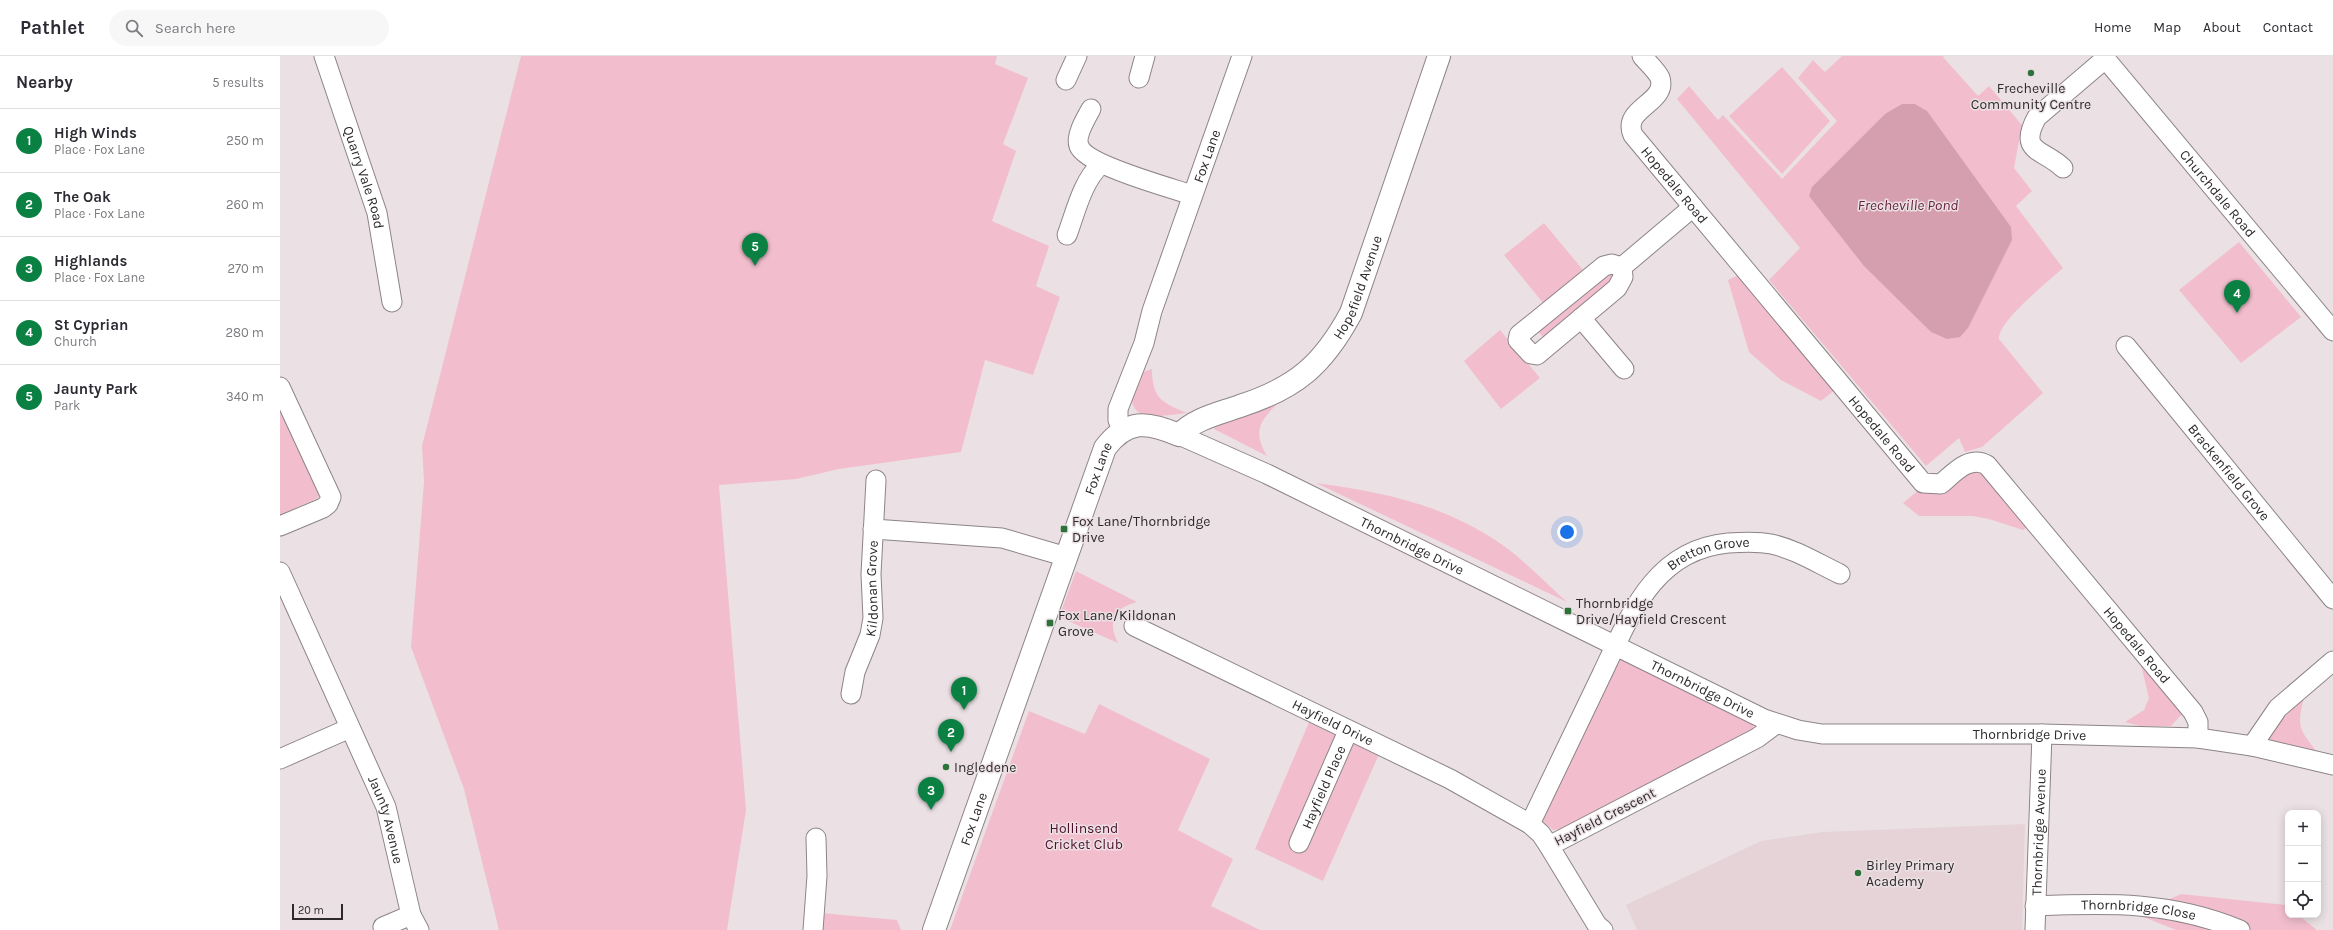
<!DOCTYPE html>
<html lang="en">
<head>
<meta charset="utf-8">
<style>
	:root { --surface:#fff; --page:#f7f7f7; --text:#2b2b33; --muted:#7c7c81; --line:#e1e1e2; --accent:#0b8043 }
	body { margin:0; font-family:Karla,sans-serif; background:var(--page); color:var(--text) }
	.controls { position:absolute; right:12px; bottom:12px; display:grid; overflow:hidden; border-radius:8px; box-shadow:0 2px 10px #0003 }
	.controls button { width:36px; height:36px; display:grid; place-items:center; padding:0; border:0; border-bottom:1px solid var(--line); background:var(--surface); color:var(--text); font:20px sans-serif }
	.scale { position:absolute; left:12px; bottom:10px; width:51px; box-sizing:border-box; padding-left:4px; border:2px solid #2e2a2b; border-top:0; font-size:11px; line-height:14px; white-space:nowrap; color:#2e2a2b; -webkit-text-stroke:3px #ebe1e4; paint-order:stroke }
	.you { position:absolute; left:1287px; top:476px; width:14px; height:14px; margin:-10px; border:3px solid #fff; border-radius:50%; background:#1a73e8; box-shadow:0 0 0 6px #1a73e833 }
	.badge { display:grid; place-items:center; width:26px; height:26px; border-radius:50%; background:var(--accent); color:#fff; font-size:13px; font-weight:700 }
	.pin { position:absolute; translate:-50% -33px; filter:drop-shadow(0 1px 2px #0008) }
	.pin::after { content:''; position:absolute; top:21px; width:14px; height:12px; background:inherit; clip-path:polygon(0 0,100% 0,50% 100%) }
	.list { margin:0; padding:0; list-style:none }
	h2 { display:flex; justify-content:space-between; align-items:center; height:52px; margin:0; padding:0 16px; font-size:17px }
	h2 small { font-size:13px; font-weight:400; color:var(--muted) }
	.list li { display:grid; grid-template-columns:26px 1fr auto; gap:12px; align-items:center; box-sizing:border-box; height:64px; padding:0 16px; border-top:1px solid var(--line) }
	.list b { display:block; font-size:15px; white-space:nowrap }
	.list p { margin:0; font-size:13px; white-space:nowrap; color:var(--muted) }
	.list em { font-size:13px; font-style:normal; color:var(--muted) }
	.icon { flex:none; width:22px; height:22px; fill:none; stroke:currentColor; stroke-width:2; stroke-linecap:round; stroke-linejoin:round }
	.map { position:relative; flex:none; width:2053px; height:874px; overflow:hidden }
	header { display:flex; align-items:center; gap:24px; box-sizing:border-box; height:56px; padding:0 20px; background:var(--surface); border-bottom:1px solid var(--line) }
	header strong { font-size:19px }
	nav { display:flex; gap:22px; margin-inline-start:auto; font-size:14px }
	.search { width:280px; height:36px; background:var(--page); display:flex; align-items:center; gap:10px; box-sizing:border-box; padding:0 14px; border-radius:22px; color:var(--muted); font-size:15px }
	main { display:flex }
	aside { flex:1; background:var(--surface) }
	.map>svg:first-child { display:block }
	.built { fill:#e5d3d8 }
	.green { fill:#f2bece }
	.water { fill:#d69fb0 }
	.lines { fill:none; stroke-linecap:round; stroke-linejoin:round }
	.street-casing { stroke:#8d8487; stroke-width:21 }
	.secondary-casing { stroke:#8d8487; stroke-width:24 }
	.street { stroke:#fff; stroke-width:19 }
	.secondary { stroke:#fff; stroke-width:22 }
	.poi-dot { fill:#2d713b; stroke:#ebe1e4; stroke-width:1.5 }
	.labels { text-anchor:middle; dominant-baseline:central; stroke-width:3; stroke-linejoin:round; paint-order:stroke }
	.poi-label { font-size:14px; fill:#2e2a2b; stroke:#ebe1e4; text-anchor:start }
	.street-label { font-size:14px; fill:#2e2a2b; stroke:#ebe1e4 }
	.park-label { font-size:14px; fill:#4f0f2c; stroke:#ebe1e4 }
	.water-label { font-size:15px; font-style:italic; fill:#66253f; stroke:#ebe1e4 }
</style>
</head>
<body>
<header>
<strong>Pathlet</strong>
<div class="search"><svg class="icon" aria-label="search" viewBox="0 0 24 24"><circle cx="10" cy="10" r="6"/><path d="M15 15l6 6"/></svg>Search here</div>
<nav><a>Home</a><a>Map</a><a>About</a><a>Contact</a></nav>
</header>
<main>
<aside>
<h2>Nearby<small>5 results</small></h2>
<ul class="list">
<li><span class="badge">1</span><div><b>High Winds</b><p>Place · Fox Lane</p></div><em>250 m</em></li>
<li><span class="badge">2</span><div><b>The Oak</b><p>Place · Fox Lane</p></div><em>260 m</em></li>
<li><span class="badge">3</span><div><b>Highlands</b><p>Place · Fox Lane</p></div><em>270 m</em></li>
<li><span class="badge">4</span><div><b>St Cyprian</b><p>Church</p></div><em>280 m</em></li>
<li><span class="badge">5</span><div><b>Jaunty Park</b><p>Park</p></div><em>340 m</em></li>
</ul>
</aside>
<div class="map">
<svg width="2053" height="874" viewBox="0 0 2053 874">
	<rect width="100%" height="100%" fill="#ebe1e4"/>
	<path class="built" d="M1745 768 1742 874H1357L1346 849 1481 785 1543 776Z"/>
	<path class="green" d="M241 0H717L715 8 748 22 723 88 736 95 712 165 769 190 756 230 780 241 753 319 705 304 681 396 559 413 516 423 439 429 466 754 447 874H219L184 733 131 591 144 426 142 390Z
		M1562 0H1664L1663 1 1698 40 1709 30 1742 69 1734 112 1752 135 1736 150 1783 212C1769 225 1718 265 1719 283L1763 337 1702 391 1685 396 1679 382 1646 410 1489 224 1520 192 1397 43 1409 30 1438 64 1443 59 1502 123 1557 65 1518 22 1533 4 1545 16Z
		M1502 11 1550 65 1502 118 1449 60Z
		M1264 167 1303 214 1263 247 1224 199Z
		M1959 186 2021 261 1961 307 1899 234Z
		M1329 215 1335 222 1263 281 1257 274Z
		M1461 218 1556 333 1541 345 1501 324 1469 296 1448 224Z
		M1220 274 1260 322 1221 353 1184 305Z
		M872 313C872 343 883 347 907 357 891 358 855 368 852 345 850 337 857 325 860 317Z
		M1000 345C980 365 972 374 987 400L934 373 935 369Z
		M0 347 40 431 38 442 0 459Z
		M1700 414 1749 470 1743 474 1709 463 1693 460H1639L1623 447 1640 433 1687 416Z
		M1036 427C1106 437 1164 448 1224 490 1246 506 1267 528 1287 546Z
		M796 515 857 546C834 552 827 565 838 587L779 561Z
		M1340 604H1347L1473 666V673L1469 678 1283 773 1273 774 1261 764 1334 610Z
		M1860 605 1904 656 1891 670H1860L1845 666 1864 654 1869 642Z
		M2024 641C2017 671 2018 671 2037 696L1988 684 2000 666Z
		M819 648 930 703 898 774 953 803 931 850 980 874H670L749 655 805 678Z
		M1030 664 1100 696 1043 825 975 793Z
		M1901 838 2006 849 2008 851V859H2018L2037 874H1896L1856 858Z
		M541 857 617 864 621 874H540Z"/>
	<path class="water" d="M1622 48H1635L1647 55 1731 171 1732 184 1688 272 1680 281 1667 283 1651 276 1584 210 1529 140 1532 131 1605 58Z"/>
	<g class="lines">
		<defs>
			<g id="street">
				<path id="s1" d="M44 0 97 157 112 246"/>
				<path id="s2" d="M1362 0C1367 6 1377 15 1380 22 1388 47 1341 52 1353 79L1643 427 1661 428C1674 417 1689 399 1707 409L1913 656 1918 666V682"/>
				<path id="s3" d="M1823 0 2053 275"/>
				<path d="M859 22 865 0"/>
				<path d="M786 24 797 0"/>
				<path d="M811 53C806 62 795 80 799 90 806 109 891 132 912 139"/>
				<path d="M1783 112C1764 93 1737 97 1757 61L1825 3"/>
				<path d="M787 179C796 155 802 126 821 108"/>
				<path d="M1332 208 1342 211 1343 221 1337 232 1257 299 1251 298 1238 284 1239 279 1324 210Z"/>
				<path d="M1342 211 1413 151"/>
				<path d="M1301 262 1344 313"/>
				<path id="s4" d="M1846 290 2053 543"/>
				<path d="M0 331 51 441 48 448 43 452 0 470"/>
				<path id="s5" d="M842 374 838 364V353L864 287 872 255 962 0"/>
				<path id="s6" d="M899 379 987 418 1484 663 1518 674 1542 678H1762L1918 682 1972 690 2053 709"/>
				<path d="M593 473 722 482 787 501"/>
				<path id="s7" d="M0 516 106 751 131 859 139 874"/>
				<path id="s8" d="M854 570 1170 723 1250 768"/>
				<path id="s9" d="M571 638 575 616 590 579 593 562 591 518 596 424"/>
				<path id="s10" d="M1496 668 1477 682 1269 790 1261 778 1250 768C1274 718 1298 668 1322 618 1350 559 1374 494 1448 487 1462 486 1477 485 1491 488 1515 493 1537 507 1560 518"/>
				<path d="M1972 690 1998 652 2053 605"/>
				<path d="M0 703 70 672"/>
				<path id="s11" d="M1019 787 1068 675"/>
				<path d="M1269 790 1317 869 1323 874"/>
				<path id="s12" d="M1755 850C1829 847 1890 845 1960 874"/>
				<path d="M103 871 131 859"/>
				<path d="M533 874 537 820 536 782"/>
				<path id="s13" d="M1755 874 1762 678"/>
			</g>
			<g id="secondary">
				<path id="s14" d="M654 874 825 392C847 363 867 365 899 379 916 362 938 358 960 350 1016 332 1043 309 1071 257L1159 0"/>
			</g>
		</defs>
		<use href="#street" class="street-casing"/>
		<use href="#secondary" class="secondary-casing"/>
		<use href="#street" class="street"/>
		<use href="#secondary" class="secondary"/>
	</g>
	<g class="poi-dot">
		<circle cx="1751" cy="17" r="4"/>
		<rect x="780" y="469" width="8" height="8" rx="2"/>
		<rect x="1284" y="551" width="8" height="8" rx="2"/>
		<rect x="766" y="563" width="8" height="8" rx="2"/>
		<circle cx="666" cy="711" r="4"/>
		<circle cx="1578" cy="817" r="4"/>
	</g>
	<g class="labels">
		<g class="poi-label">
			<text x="1751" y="32" text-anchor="middle">Frecheville<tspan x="1751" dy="16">Community Centre</tspan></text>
			<text x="792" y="465">Fox Lane/Thornbridge<tspan x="792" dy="16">Drive</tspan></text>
			<text x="1296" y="547">Thornbridge<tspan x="1296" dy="16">Drive/Hayfield Crescent</tspan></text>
			<text x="778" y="559">Fox Lane/Kildonan<tspan x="778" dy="16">Grove</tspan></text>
			<text x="674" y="711">Ingledene</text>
			<text x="1586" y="809">Birley Primary<tspan x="1586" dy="16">Academy</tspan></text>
		</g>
		<g class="street-label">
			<text stroke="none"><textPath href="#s5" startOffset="290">Fox Lane</textPath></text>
			<text stroke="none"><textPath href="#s1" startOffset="128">Quarry Vale Road</textPath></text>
			<text stroke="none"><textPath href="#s2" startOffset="162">Hopedale Road</textPath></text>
			<text stroke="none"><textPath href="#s3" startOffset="179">Churchdale Road</textPath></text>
			<text stroke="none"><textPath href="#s14" startOffset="839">Hopefield Avenue</textPath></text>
			<text stroke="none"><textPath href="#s2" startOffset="486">Hopedale Road</textPath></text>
			<text stroke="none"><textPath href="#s14" startOffset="490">Fox Lane</textPath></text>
			<text stroke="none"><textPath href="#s4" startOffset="163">Brackenfield Grove</textPath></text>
			<text stroke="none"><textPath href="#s6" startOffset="258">Thornbridge Drive</textPath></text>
			<text stroke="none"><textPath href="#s10" startOffset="624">Bretton Grove</textPath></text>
			<text stroke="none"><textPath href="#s9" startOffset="109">Kildonan Grove</textPath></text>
			<text stroke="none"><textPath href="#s2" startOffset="856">Hopedale Road</textPath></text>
			<text stroke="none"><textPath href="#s6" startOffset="582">Thornbridge Drive</textPath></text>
			<text stroke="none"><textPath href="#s8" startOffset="221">Hayfield Drive</textPath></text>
			<text stroke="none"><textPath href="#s6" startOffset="918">Thornbridge Drive</textPath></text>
			<text stroke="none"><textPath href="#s11" startOffset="61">Hayfield Place</textPath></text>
			<text transform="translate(1325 761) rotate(-27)">Hayfield Crescent</text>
			<text stroke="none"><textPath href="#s14" startOffset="118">Fox Lane</textPath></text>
			<text stroke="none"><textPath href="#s7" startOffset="270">Jaunty Avenue</textPath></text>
			<text stroke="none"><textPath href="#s13" startOffset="98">Thornbridge Avenue</textPath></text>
			<text stroke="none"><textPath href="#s12" startOffset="104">Thornbridge Close</textPath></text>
		</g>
		<g class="park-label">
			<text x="804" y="772">Hollinsend<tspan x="804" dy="16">Cricket Club</tspan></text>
		</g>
		<g class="water-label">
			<text x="1628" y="149">Frecheville Pond</text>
		</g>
	</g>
</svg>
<div class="controls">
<button>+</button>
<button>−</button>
<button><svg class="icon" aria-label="locate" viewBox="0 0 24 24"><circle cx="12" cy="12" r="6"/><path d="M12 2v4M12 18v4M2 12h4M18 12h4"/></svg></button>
</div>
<div class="scale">20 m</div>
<div class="you"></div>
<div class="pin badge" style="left:684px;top:654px">1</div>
<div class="pin badge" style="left:671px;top:696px">2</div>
<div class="pin badge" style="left:651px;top:754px">3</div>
<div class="pin badge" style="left:1957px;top:257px">4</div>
<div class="pin badge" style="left:475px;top:210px">5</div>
</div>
</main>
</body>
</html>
